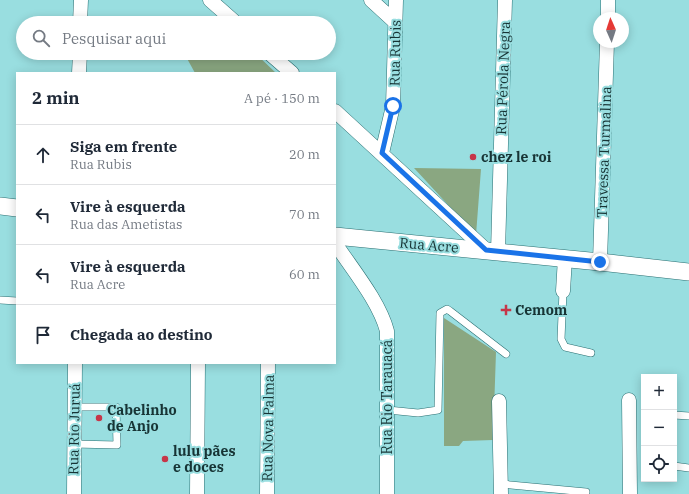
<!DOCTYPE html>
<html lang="pt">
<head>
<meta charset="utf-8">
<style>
	:root { --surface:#fff; --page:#f2f2f3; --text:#1f2937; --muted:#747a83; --line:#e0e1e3 }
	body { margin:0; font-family:"IBM Plex Serif",serif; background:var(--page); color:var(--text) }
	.controls { position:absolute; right:12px; bottom:12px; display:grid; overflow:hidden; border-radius:0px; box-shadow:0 2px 10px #0003 }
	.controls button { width:36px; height:36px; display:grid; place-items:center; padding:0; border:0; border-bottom:1px solid var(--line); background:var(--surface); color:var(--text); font:20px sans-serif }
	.compass { position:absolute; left:593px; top:12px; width:36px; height:36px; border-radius:50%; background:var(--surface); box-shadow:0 2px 10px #0003; rotate:357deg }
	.stop { position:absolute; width:12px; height:12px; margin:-9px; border:3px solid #1a73e8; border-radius:50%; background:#fff }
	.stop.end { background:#1a73e8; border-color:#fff; box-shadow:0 1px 4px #0008 }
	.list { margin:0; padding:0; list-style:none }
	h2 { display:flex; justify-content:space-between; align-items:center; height:52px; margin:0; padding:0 16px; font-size:17px }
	h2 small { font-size:13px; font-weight:400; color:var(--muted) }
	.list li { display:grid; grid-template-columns:26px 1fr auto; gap:12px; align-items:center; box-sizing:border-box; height:60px; padding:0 16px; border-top:1px solid var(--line) }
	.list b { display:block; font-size:15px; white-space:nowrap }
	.list p { margin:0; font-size:13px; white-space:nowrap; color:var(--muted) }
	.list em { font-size:13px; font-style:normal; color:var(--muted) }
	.icon { flex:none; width:22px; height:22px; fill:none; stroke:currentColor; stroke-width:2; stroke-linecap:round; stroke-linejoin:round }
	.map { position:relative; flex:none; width:689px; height:494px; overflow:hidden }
	.search { position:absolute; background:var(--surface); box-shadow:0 2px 10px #0003; left:16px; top:16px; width:320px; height:44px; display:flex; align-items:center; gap:10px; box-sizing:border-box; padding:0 14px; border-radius:22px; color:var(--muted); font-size:15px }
	.panel { position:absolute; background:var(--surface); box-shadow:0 2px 10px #0003; left:16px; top:72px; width:320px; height:292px; border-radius:0px }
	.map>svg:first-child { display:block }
	.green { fill:#8aa781 }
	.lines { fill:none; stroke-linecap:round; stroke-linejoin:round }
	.service-casing { stroke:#296f72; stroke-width:8 }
	.minor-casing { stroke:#296f72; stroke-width:15 }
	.tertiary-casing { stroke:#296f72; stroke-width:18 }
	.service { stroke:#fff; stroke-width:7 }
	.minor { stroke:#fff; stroke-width:14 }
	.tertiary { stroke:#fff; stroke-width:17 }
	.route { stroke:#1a73e8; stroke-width:5 }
	.poi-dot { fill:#c63649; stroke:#99dee0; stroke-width:1.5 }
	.labels { text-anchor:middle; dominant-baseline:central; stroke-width:4; stroke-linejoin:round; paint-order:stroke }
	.street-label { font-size:14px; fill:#173435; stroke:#99dee0 }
	.poi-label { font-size:14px; font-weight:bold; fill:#173435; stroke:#99dee0; text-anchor:start }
</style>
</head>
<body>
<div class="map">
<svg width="689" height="494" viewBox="0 0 689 494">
	<rect width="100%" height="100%" fill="#99dee0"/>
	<path class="green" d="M184 53H255L276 73H195Z
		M414 168 481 169 476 235Z
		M444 318 496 352 493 440 463 441 459 446H444Z"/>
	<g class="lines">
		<defs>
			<path id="service" d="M563 291 561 339 565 347 591 353
				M0 300 17 301
				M388 410 418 413 438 410 440 313 447 309 450 311 506 354
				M674 415 689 416
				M74 444 117 445 116 407H75
				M674 466 689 468
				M501 484 586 492"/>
			<path id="minor" d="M210 0 236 23
				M371 0 395 22
				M608 18V0
				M80 23 81 0
				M269 53 292 73
				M79 73 80 53
				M335 111 486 250
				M382 153 393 106 396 0
				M335 243C352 269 379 301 387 331V494
				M498 252 505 0
				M600 262 607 42
				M563 291 565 258
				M629 400 630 494
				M499 401 501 494
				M74 494 75 363
				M197 494 198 363
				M267 494 268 363"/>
			<path id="tertiary" d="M0 206 17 208
				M335 236 600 262 689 272"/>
		</defs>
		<use href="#service" class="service-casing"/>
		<use href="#minor" class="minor-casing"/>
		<use href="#tertiary" class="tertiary-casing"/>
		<use href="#service" class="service"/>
		<use href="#minor" class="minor"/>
		<use href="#tertiary" class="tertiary"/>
	</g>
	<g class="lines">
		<path class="route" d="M393 106 382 153 486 250 600 262"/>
	</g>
	<g class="poi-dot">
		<circle cx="473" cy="157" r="4"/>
		<path d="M504 304h4v4h4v4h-4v4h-4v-4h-4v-4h4z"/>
		<circle cx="99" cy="418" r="4"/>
		<circle cx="165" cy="459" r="4"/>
	</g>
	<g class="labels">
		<g class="street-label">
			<text transform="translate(395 53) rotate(-89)">Rua Rubis</text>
			<text transform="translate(503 78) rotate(-88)">Rua Pérola Negra</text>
			<text transform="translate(604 152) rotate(-88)">Travessa Turmalina</text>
			<text transform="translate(429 245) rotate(5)">Rua Acre</text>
			<text transform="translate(387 397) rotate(-90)">Rua Rio Tarauacá</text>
			<text transform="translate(268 428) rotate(-89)">Rua Nova Palma</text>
			<text transform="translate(74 429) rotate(-89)">Rua Rio Juruá</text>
		</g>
		<g class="poi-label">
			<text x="481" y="157">chez le roi</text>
			<text x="515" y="310">Cemom</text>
			<text x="107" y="410">Cabelinho<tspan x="107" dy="16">de Anjo</tspan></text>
			<text x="173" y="451">lulu pães<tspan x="173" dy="16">e doces</tspan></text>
		</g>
	</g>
</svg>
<div class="controls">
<button>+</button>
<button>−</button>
<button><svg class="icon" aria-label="locate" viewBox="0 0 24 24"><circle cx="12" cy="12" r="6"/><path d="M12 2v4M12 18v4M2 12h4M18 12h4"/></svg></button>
</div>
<svg class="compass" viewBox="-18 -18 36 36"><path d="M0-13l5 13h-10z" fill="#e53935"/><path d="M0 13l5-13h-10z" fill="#747a83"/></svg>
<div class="stop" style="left:393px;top:106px"></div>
<div class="stop end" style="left:600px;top:262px"></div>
<div class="search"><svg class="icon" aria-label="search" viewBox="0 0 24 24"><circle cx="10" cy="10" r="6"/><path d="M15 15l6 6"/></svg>Pesquisar aqui</div>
<section class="panel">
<h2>2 min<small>A pé · 150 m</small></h2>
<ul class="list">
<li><svg class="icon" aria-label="ahead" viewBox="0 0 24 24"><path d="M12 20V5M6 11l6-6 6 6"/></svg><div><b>Siga em frente</b><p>Rua Rubis</p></div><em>20 m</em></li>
<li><svg class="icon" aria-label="left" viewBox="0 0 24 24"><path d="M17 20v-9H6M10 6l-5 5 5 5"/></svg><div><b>Vire à esquerda</b><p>Rua das Ametistas</p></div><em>70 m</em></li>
<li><svg class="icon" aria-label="left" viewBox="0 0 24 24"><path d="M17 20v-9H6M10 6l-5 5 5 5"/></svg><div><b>Vire à esquerda</b><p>Rua Acre</p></div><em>60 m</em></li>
<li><svg class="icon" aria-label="arrive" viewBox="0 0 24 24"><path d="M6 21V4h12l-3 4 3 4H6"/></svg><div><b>Chegada ao destino</b></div></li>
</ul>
</section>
</div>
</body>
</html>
